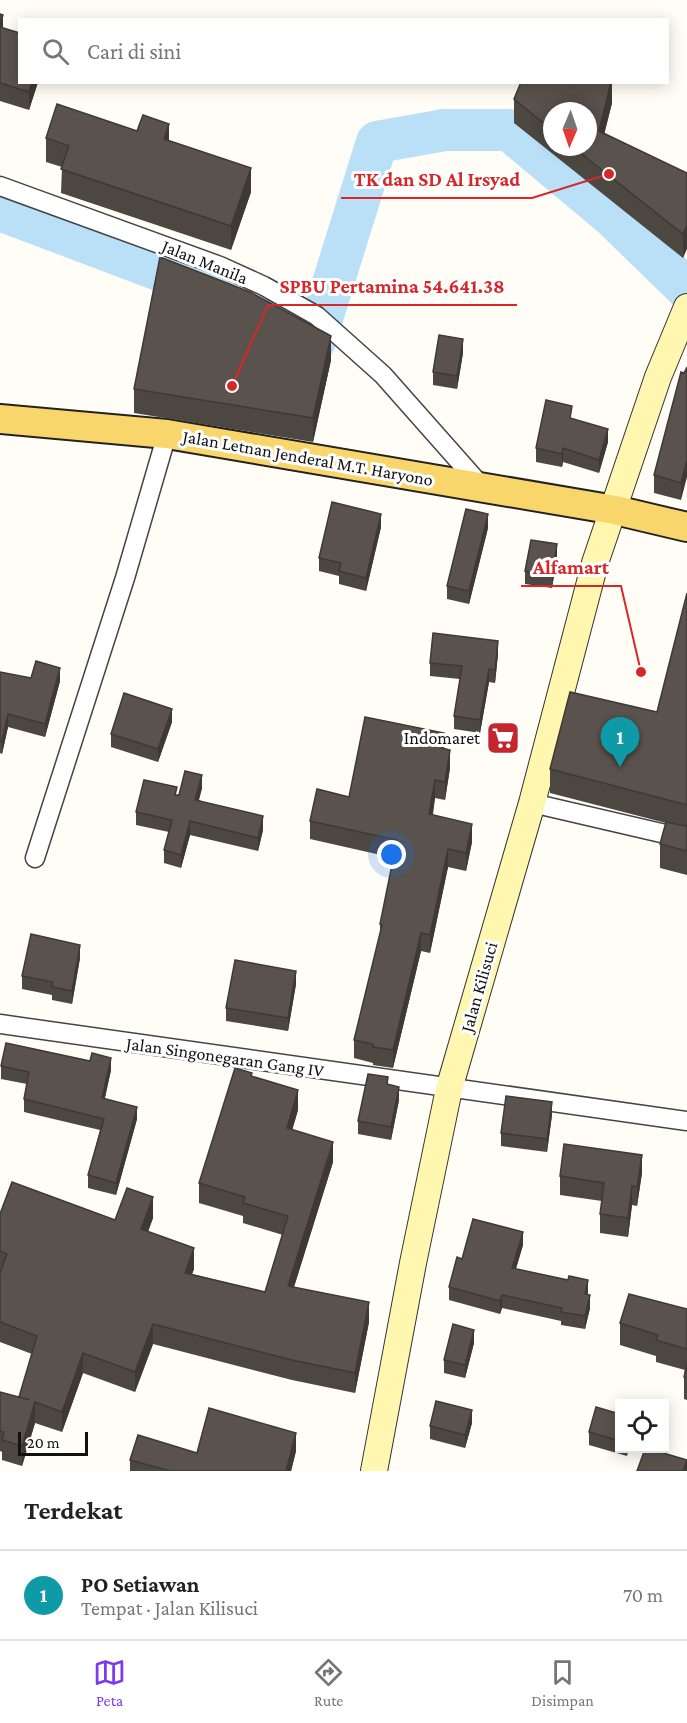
<!DOCTYPE html>
<html lang="id">
<head>
<meta charset="utf-8">
<style>
	:root { --surface:#fff; --page:#f2f2f2; --text:#222; --muted:#767676; --line:#e0e0e0; --accent:#7c3aed }
	body { margin:0; font-family:"Crimson Pro",serif; background:var(--page); color:var(--text) }
	.controls { position:absolute; right:18px; bottom:18px; display:grid; overflow:hidden; border-radius:0px; box-shadow:0 3px 15px #0003 }
	.controls button { width:54px; height:54px; display:grid; place-items:center; padding:0; border:0; border-bottom:2px solid var(--line); background:var(--surface); color:var(--text); font:30px sans-serif }
	.compass { position:absolute; left:543px; top:102px; width:54px; height:54px; border-radius:50%; background:var(--surface); box-shadow:0 3px 15px #0003; rotate:182deg }
	.scale { position:absolute; left:18px; bottom:15px; width:70px; box-sizing:border-box; padding-left:6px; border:3px solid #111; border-top:0; font-size:16px; line-height:21px; white-space:nowrap; color:#111; -webkit-text-stroke:4px #fff; paint-order:stroke }
	.you { position:absolute; left:392px; top:855px; width:21px; height:21px; margin:-15px; border:4px solid #fff; border-radius:50%; background:#1a73e8; box-shadow:0 0 0 9px #1a73e833 }
	.badge { display:grid; place-items:center; width:39px; height:39px; border-radius:50%; background:var(--accent); color:#fff; font-size:20px; font-weight:700 }
	.pin { position:absolute; translate:-50% -50px; filter:drop-shadow(0 2px 3px #0008) }
	.pin::after { content:''; position:absolute; top:32px; width:21px; height:18px; background:inherit; clip-path:polygon(0 0,100% 0,50% 100%) }
	.list { margin:0; padding:0; list-style:none }
	h2 { display:flex; justify-content:space-between; align-items:center; height:78px; margin:0; padding:0 24px; font-size:26px }
	h2 small { font-size:20px; font-weight:400; color:var(--muted) }
	.list li { display:grid; grid-template-columns:39px 1fr auto; gap:18px; align-items:center; box-sizing:border-box; height:90px; padding:0 24px; border-top:2px solid var(--line) }
	.list b { display:block; font-size:22px; white-space:nowrap }
	.list p { margin:0; font-size:20px; white-space:nowrap; color:var(--muted) }
	.list em { font-size:20px; font-style:normal; color:var(--muted) }
	.icon { flex:none; width:33px; height:33px; fill:none; stroke:currentColor; stroke-width:2; stroke-linecap:round; stroke-linejoin:round }
	.map { position:relative; flex:none; width:687px; height:1471px; overflow:hidden }
	.search { position:absolute; background:var(--surface); box-shadow:0 3px 15px #0003; left:18px; right:18px; top:18px; height:66px; display:flex; align-items:center; gap:15px; box-sizing:border-box; padding:0 21px; border-radius:0px; color:var(--muted); font-size:22px }
	.sheet { height:168px; background:var(--surface) }
	nav { display:flex; justify-content:space-around; align-items:center; box-sizing:border-box; height:84px; border-top:2px solid var(--line); background:var(--surface); font-size:16px; color:var(--muted) }
	nav a { display:grid; justify-items:center; gap:3px }
	nav .on { color:var(--accent) }
	.map>svg:first-child { display:block }
	.lines { fill:none; stroke-linecap:round; stroke-linejoin:round }
	.river { stroke:#b9e0f7; stroke-width:42 }
	.minor-casing { stroke:#444; stroke-width:21 }
	.secondary-casing { stroke:#333; stroke-width:28 }
	.primary-casing { stroke:#222; stroke-width:32 }
	.minor { stroke:#fff; stroke-width:18 }
	.secondary { stroke:#fff6b0; stroke-width:26 }
	.primary { stroke:#f9d66b; stroke-width:28 }
	.wall { fill:#4d4742; fill-rule:evenodd }
	.shaded-wall { fill:#3f3936 }
	.building { fill:#5a524d; stroke:#3f3936; stroke-width:1.5 }
	.labels { text-anchor:middle; dominant-baseline:central; stroke-width:6; stroke-linejoin:round; paint-order:stroke }
	.street-label { font-size:18px; fill:#111; stroke:#fff }
	.poi-label { font-size:18px; fill:#111; stroke:#fff; text-anchor:end }
	.leader { fill:none; stroke:#d62828; stroke-width:2 }
	.callout-dot { fill:#d62828; stroke:#fff; stroke-width:2 }
	.callout-label { font-size:20px; text-anchor:middle; font-weight:bold; fill:#d62828; stroke:#fff; stroke-width:6; stroke-linejoin:round; paint-order:stroke }
</style>
</head>
<body>
<div class="map">
<svg width="687" height="1471" viewBox="0 0 687 1471">
	<rect width="100%" height="100%" fill="#fffdf5"/>
	<g class="lines">
		<path class="river" d="M0 210 212 290
			M274 319 315 341 377 142 445 130H509L613 217 687 289"/>
		<defs>
			<path id="minor" d="M0 186 220 266 264 286 317 316 383 375 483 488
				M532 803 687 839
				M35 858 125 578 167 434
				M0 1024 687 1121"/>
			<path id="secondary" d="M374 1471 413 1263 449 1089 532 803 595 563 658 377 687 307"/>
			<path id="primary" d="M0 419 167 434 615 510 687 527"/>
		</defs>
		<use href="#minor" class="minor-casing"/>
		<use href="#secondary" class="secondary-casing"/>
		<use href="#primary" class="primary-casing"/>
		<use href="#minor" class="minor"/>
		<use href="#secondary" class="secondary"/>
		<use href="#primary" class="primary"/>
	</g>
	<path class="wall" d="M0 14 3 28 38 82 29 110 0 101Z
		M612 82V103L604 134 687 173 683 258 514 123V99ZM552 111 588 147H552Z
		M137 131 169 140 251 192 231 250 61 193 62 167 46 162V138Z
		M463 353 457 389 433 385V372Z
		M331 360 313 442 134 413V389Z
		M684 373 681 500 654 493V475Z
		M572 419 608 442 599 473 563 462 562 467 536 462V448Z
		M381 527 366 591 339 584V576L319 571V558Z
		M488 528 469 604 447 599V586Z
		M557 557 552 588 525 584V571Z
		M687 593V875L660 868V844L666 823 550 793V769L657 712Z
		M498 654 495 683 489 682 480 733 454 729V716L460 679 430 676V663Z
		M0 672 31 678 60 681 45 737 8 727 2 754 0 753Z
		M172 722 158 762 111 747V734Z
		M444 749 450 768 445 800 435 798 433 815 472 842 466 871 448 867 430 953 421 951 393 1068 373 1065V1063L354 1058V1040L380 934V924L394 858 310 839V821L349 797Z
		M202 788 199 800 263 830 258 851 190 835 181 868 164 863V850L169 832 136 825V812L177 795H179Z
		M80 958 72 1004 52 1000V995L22 989V976Z
		M296 984 288 1031 226 1021V1008Z
		M1 1066 111 1070 105 1098 137 1119 116 1195 88 1188V1175L100 1130 24 1112V1099L27 1084 1 1079Z
		M252 1076 298 1110 292 1130 333 1162 294 1287 369 1322 355 1393 292 1380 153 1344 135 1392 83 1373 62 1432 35 1423 22 1466 2 1460V1452L0 1451V1392L19 1397 32 1354 0 1342V1214L115 1220 153 1218 148 1232 194 1269 192 1274 265 1292 283 1235 243 1223V1216L199 1203V1183Z
		M388 1085 399 1100 391 1140 358 1134V1121Z
		M552 1115 547 1152 501 1146V1133Z
		M642 1173 637 1206 632 1205 628 1237 600 1233V1214L602 1201 560 1195V1176Z
		M523 1245 516 1269 588 1295 590 1308 585 1329 561 1325V1321L502 1308 500 1314 449 1300V1287L462 1259Z
		M687 1309V1400L684 1399V1377L685 1370 656 1362V1356L620 1345V1323Z
		M474 1343 465 1378 444 1373V1360Z
		M620 1414V1449H629L627 1456 589 1445V1432Z
		M472 1423 465 1448 430 1439V1426Z
		M296 1451 291 1471H130V1460L197 1453Z"/>
	<path class="shaded-wall" d="M3 15V33L0 43V25Z
		M32 82H38L29 110V92Z
		M611 82 612 103 599 155V131Z
		M169 124V148L164 139Z
		M251 168V192L231 250V226Z
		M687 225V249L683 258V234Z
		M331 336V360L313 442V418Z
		M463 339V353L457 389V376Z
		M608 429V442L599 473V460Z
		M563 448V462L562 467V454Z
		M687 460V477L681 500V483Z
		M381 514V527L366 591V578Z
		M488 514V528L469 604V591Z
		M557 544V557L552 588V575Z
		M498 641V654L495 683V670Z
		M60 668V681L45 737V724Z
		M489 669V682L480 733V720Z
		M172 709V722L158 762V749Z
		M8 714V727L2 754V741Z
		M444 733V752L442 748Z
		M450 750V768L445 800V782Z
		M202 775V788L195 813V800Z
		M435 780V798L429 832V814Z
		M263 816V830L258 851V838Z
		M190 821V835L181 868V855Z
		M472 824V842L466 871V853Z
		M448 849V867L430 953V935Z
		M421 933V951L393 1068V1050Z
		M80 945V958L72 1004V991Z
		M296 971V984L288 1031V1018Z
		M111 1058V1070L102 1110V1098Z
		M399 1087V1100L391 1140V1127Z
		M298 1090V1110L287 1148V1128Z
		M552 1102V1115L547 1152V1139Z
		M137 1107V1119L116 1195V1183Z
		M333 1142V1162L288 1306V1286Z
		M642 1155V1173L637 1206V1187Z
		M632 1186V1205L628 1237V1218Z
		M153 1197V1218L141 1249V1229Z
		M523 1232V1245L512 1281V1268Z
		M194 1248V1269L185 1293V1273Z
		M588 1280V1293L585 1307V1294Z
		M502 1295V1308L500 1314V1301Z
		M590 1295V1308L585 1329V1316Z
		M369 1302V1322L355 1393V1373Z
		M153 1324V1344L135 1392V1372Z
		M474 1330V1343L465 1378V1365Z
		M83 1353V1373L62 1432V1412Z
		M35 1402V1423L22 1466V1446Z
		M472 1410V1423L465 1448V1435Z
		M296 1433V1451L291 1471H286Z
		M687 1460V1471H683Z"/>
	<path class="building" d="M0 14 3 15 0 25Z
		M0 27 20 33V82H32L29 92 0 83Z
		M521 82H611L599 131 687 173V225L683 234 573 147H588V111H552V130L514 99Z
		M57 104 137 131 143 115 169 124 164 139 251 168 231 226 61 169 69 146 46 138Z
		M160 257 250 292 331 336 313 418 134 389Z
		M439 335 463 339 457 376 433 372Z
		M687 367V460L681 483 654 475 681 372 684 373Z
		M546 400 572 406 570 418 608 429 599 460 563 448 562 454 536 448Z
		M332 502 381 514 366 578 339 571 341 563 319 558Z
		M466 509 488 514 469 591 447 586Z
		M531 540 557 544 552 575 525 571Z
		M687 593V805L550 769 570 692 657 712Z
		M433 633 498 641 495 670 489 669 480 720 454 716 462 666 430 663Z
		M36 661 60 668 45 724 8 714 2 741 0 740V672L31 678Z
		M124 693 172 709 158 749 111 734Z
		M365 717 444 733 442 748 450 750 445 782 435 780 429 814 472 824 466 853 448 849 430 935 421 933 393 1050 373 1047V1044L354 1040 382 925 380 924 397 840 310 821 317 789 349 797Z
		M185 771 202 775 195 800 263 816 258 838 190 821 181 855 164 850 172 820 136 812 144 780 177 787 175 795H179Z
		M666 822 685 826 687 825V851L660 844Z
		M31 934 80 945 72 991 52 987 53 982 22 976Z
		M235 960 296 971 288 1018 226 1008Z
		M6 1043 90 1061 92 1053 111 1058 102 1098 137 1107 116 1183 88 1175 104 1119 24 1099 29 1072 1 1066Z
		M235 1068 252 1073 251 1076 298 1090 287 1128 333 1142 288 1286 369 1302 355 1373 292 1360 153 1324 135 1372 83 1353 62 1412 35 1402 22 1446 2 1440 4 1432 0 1431V1392L30 1400 19 1397 37 1336 0 1322V1273L7 1254 0 1251V1214L12 1182 115 1220 127 1188 153 1197 141 1229 194 1248 185 1273 265 1292 288 1216 243 1203 245 1197 199 1183Z
		M368 1074 388 1077 387 1084 399 1087 391 1127 358 1121Z
		M506 1096 552 1102 547 1139 501 1133Z
		M564 1144 642 1155 637 1187 632 1186 628 1218 600 1214 604 1183 560 1176Z
		M473 1219 523 1232 512 1268 568 1280 569 1276 588 1280 585 1294 590 1295 585 1316 561 1312 562 1308 502 1295 500 1301 449 1287 457 1257 462 1259Z
		M629 1294 687 1309V1349L656 1340 658 1335 620 1323Z
		M453 1324 474 1330 465 1365 444 1360Z
		M687 1363V1378L684 1377Z
		M436 1401 472 1410 465 1435 430 1426Z
		M596 1407 620 1414V1441L589 1432Z
		M209 1408 296 1433 286 1471H170L130 1460 138 1435 197 1453Z
		M645 1449H650L687 1460 683 1471H637Z"/>
	<defs>
		<symbol id="supermarket-square" viewBox="-11 -11 22 22"><rect x="-9" y="-9" width="18" height="18" rx="4" fill="#c4262e" stroke="#fff"/><path d="M-6-5.5h2.5l.6 2H6L4.5 2H-2.5L-4.4-4H-6ZM-1.5 3.2a1.3 1.3 0 1 0 .1 0ZM3 3.2a1.3 1.3 0 1 0 .1 0Z" fill="#fff"/></symbol>
	</defs>
	<g fill-rule="evenodd">
		<use href="#supermarket-square" x="484" y="719" width="38" height="38"/>
	</g>
	<g class="labels">
		<g class="street-label">
			<text transform="translate(205 262) rotate(22)">Jalan Manila</text>
			<text transform="translate(308 458) rotate(10)">Jalan Letnan Jenderal M.T. Haryono</text>
			<text transform="translate(479 987) rotate(-74)">Jalan Kilisuci</text>
			<text transform="translate(225 1057) rotate(8)">Jalan Singonegaran Gang IV</text>
		</g>
		<g class="poi-label">
			<text x="480" y="738">Indomaret</text>
		</g>
	</g>
	<path class="leader" d="M609 174L532 198H341M232 386L268 305H517M641 672L621 586H521"/>
	<g class="callout-dot">
		<circle cx="609" cy="174" r="6"/>
		<circle cx="232" cy="386" r="6"/>
		<circle cx="641" cy="672" r="6"/>
	</g>
	<g class="callout-label">
		<text x="437" y="186">TK dan SD Al Irsyad</text>
		<text x="392" y="293">SPBU Pertamina 54.641.38</text>
		<text x="571" y="574">Alfamart</text>
	</g>
</svg>
<div class="controls">
<button><svg class="icon" aria-label="locate" viewBox="0 0 24 24"><circle cx="12" cy="12" r="6"/><path d="M12 2v4M12 18v4M2 12h4M18 12h4"/></svg></button>
</div>
<svg class="compass" viewBox="-18 -18 36 36"><path d="M0-13l5 13h-10z" fill="#e53935"/><path d="M0 13l5-13h-10z" fill="#767676"/></svg>
<div class="scale">20 m</div>
<div class="you"></div>
<div class="pin badge" style="left:620px;top:767px;background:#0f9aa8">1</div>
<div class="search"><svg class="icon" aria-label="search" viewBox="0 0 24 24"><circle cx="10" cy="10" r="6"/><path d="M15 15l6 6"/></svg>Cari di sini</div>
</div>
<section class="sheet">
<h2>Terdekat<small></small></h2>
<ul class="list">
<li><span class="badge" style="background:#0f9aa8">1</span><div><b>PO Setiawan</b><p>Tempat · Jalan Kilisuci</p></div><em>70 m</em></li>
</ul>
</section>
<nav>
<a class="on"><svg class="icon" aria-label="map" viewBox="0 0 24 24"><path d="M3 6l6-2 6 2 6-2v14l-6 2-6-2-6 2zM9 4v14M15 6v14"/></svg>Peta</a>
<a><svg class="icon" aria-label="directions" viewBox="0 0 24 24"><path d="M12 3l9 9-9 9-9-9zM9 14v-3h6M13 9l2 2-2 2"/></svg>Rute</a>
<a><svg class="icon" aria-label="saved" viewBox="0 0 24 24"><path d="M7 4h10v16l-5-4-5 4z"/></svg>Disimpan</a>
</nav>
</body>
</html>
